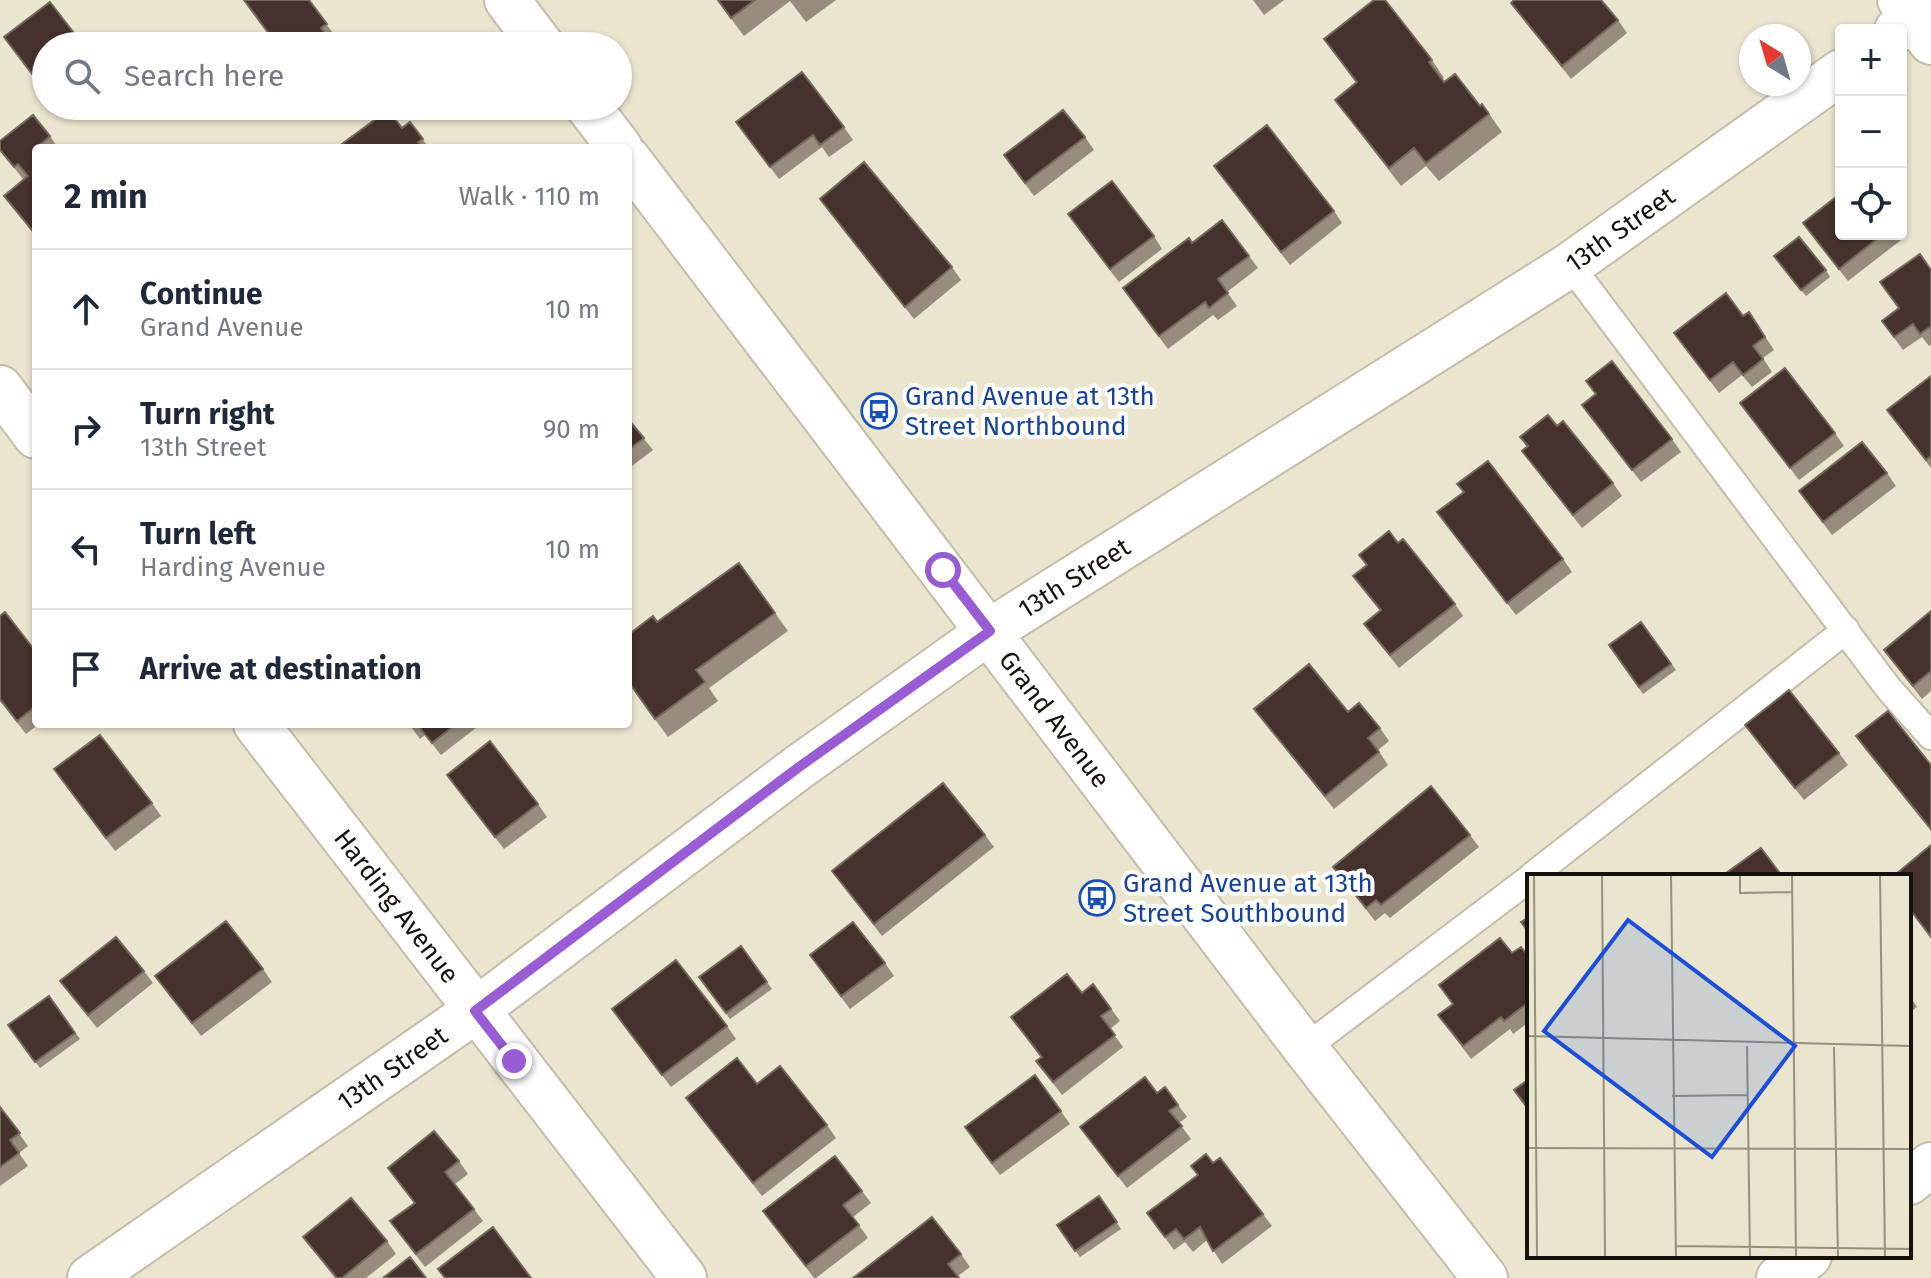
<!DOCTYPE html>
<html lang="en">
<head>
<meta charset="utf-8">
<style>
	:root { --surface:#fff; --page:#f2f2f3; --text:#1f2937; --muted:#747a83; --line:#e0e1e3 }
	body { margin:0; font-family:"Fira Sans",sans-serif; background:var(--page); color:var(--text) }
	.controls { position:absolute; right:24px; top:24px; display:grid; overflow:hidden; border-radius:8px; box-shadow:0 2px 6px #0004 }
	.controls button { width:72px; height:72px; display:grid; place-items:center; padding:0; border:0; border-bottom:2px solid var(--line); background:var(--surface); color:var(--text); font:40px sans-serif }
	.compass { position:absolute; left:1739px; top:24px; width:72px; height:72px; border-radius:50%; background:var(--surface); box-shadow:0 2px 6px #0004; rotate:323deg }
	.stop { position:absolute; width:24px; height:24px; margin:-18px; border:6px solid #985cd4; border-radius:50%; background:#fff }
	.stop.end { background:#985cd4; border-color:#fff; box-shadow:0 2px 8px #0008 }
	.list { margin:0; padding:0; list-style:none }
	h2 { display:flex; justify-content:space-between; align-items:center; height:104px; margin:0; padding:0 32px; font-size:34px }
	h2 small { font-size:26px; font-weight:400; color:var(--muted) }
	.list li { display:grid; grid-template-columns:52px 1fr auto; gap:24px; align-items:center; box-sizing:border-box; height:120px; padding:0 32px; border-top:2px solid var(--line) }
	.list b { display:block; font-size:30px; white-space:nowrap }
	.list p { margin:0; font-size:26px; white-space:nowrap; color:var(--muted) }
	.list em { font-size:26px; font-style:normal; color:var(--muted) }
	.icon { flex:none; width:44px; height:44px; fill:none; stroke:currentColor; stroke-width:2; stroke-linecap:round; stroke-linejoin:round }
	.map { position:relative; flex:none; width:1931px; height:1278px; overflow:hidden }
	.search { position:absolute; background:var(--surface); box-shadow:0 2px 6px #0004; left:32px; top:32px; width:600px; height:88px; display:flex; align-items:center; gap:20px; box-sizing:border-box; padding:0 28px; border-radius:44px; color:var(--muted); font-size:30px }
	.panel { position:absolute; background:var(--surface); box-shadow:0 2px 6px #0004; left:32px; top:144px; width:600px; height:584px; border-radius:8px }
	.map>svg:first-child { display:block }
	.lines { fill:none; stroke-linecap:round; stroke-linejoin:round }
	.service-casing { stroke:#c1bda8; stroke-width:30 }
	.minor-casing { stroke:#c1bda8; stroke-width:48 }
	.secondary-casing { stroke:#c1bda8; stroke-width:48 }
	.primary-casing { stroke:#c1bda8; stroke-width:48 }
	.service { stroke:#fff; stroke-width:26 }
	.minor { stroke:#fff; stroke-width:44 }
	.secondary { stroke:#fff; stroke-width:44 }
	.primary { stroke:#fff; stroke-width:44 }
	.wall { fill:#978c7e }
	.building { fill:#45322d; stroke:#76685e; stroke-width:2 }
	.route { stroke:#985cd4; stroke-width:10 }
	.labels { text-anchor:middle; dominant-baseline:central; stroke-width:8; stroke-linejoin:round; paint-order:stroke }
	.street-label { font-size:26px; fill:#14120b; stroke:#fff }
	.transit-label { font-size:26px; fill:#164399; stroke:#fff; text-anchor:start }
	.inset-road { fill:none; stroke:#949181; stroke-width:2 }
	.view { fill:#1d4ed8; fill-opacity:0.15; stroke:#1d4ed8; stroke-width:4 }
	.inset-edge { fill:none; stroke:#14120b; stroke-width:4 }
</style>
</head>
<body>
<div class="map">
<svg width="1931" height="1278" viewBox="0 0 1931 1278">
	<rect width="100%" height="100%" fill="#e9e5cf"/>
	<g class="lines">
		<defs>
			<path id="service" d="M1570 265 1889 689 1931 736
				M1532 876 1846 630
				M1305 1048 1529 879"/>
			<g id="minor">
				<path d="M1900 0 1931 42"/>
				<path d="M0 388 36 436"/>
				<path id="s1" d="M256 724 684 1278"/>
				<path d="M1909 1182 1931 1165"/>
				<path d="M1779 1278 1809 1256"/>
			</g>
			<g id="secondary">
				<path d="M1897 30 1931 5"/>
				<path id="s2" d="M90 1278 475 1011 799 767 990 631 1570 265 1841 72"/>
			</g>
			<g id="primary">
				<path d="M507 0 542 46"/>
				<path d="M588 106 620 148"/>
				<path id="s3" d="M628 159 1305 1048 1485 1278"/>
			</g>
		</defs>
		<use href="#service" class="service-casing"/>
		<use href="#minor" class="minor-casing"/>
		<use href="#secondary" class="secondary-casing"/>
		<use href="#primary" class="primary-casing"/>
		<use href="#service" class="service"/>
		<use href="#minor" class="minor"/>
		<use href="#secondary" class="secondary"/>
		<use href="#primary" class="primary"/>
	</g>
	<path class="wall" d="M309 0 335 36 331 40 278 46Z
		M717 0H836L806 22 790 1 744 36Z
		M1253 0H1284L1264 15Z
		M1511 3 1618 20 1627 33 1571 79Z
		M1324 39 1432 60 1444 78 1442 79 1444 82 1480 106 1482 104 1502 132 1439 181 1426 166 1401 186 1335 100 1356 83Z
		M301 106H321L308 116Z
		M410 122 429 148H345L402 128Z
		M736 122 844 127 853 140 829 157 822 147 779 179Z
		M50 136 58 148H36V237L4 196 23 179 0 150Z
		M1085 137 1094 150 1034 196 1004 155Z
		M1214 166 1334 211 1342 223 1290 265Z
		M820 199 952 267 961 280 914 319Z
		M1803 223 1841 234H1901V232L1905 237 1848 281Z
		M1077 227 1154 236 1162 249 1119 282Z
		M1192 243 1249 256 1258 268 1227 292 1237 306 1218 320 1213 315 1168 349 1132 300Z
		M1779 263 1826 270 1830 277 1806 296Z
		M1931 270V345L1929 346 1922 337 1903 350 1882 321 1899 308Z
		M1749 312 1774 350 1763 358 1772 372 1752 387 1742 375 1719 393 1674 333 1743 316Z
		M1931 376V468L1887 410Z
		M1586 381 1672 439 1681 452 1641 482 1582 405 1595 394Z
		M1740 403 1835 433 1844 446 1799 480Z
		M628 419 653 450 628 469Z
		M1557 426 1613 483 1622 496 1582 528 1522 451 1527 447 1520 437Z
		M1887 473 1896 486 1832 535 1799 491Z
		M1464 493 1563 559 1572 572 1516 615 1437 512Z
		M1359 555 1455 604 1463 616 1399 668 1364 624 1380 611 1353 576 1366 565Z
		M739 563 788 631 709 688 718 701 668 737 628 682 657 622Z
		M1931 611V691L1922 699 1884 650Z
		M0 616 36 652V724H39L26 734 0 701Z
		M1641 622 1676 670 1643 694 1609 645Z
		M1254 709 1348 712 1380 728 1389 741 1378 750 1388 765 1334 809Z
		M409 724H481L441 755 425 735 420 739Z
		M1745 725 1839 753 1848 765 1804 800Z
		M1856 736 1931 765V831L1865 749Z
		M447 775 538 804 547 817 504 849Z
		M63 782 152 803 161 816 115 851Z
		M985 835 994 847 882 936 832 871Z
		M1470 835 1479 847 1390 918 1385 913 1375 921 1333 867Z
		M741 946 772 989 730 1019 699 977Z
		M1512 953 1529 957V1022L1513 1034 1510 1029 1471 1059 1438 1015 1453 1004Z
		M885 963 894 976 850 1009 819 968Z
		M263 969 272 982 201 1036 155 976Z
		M144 971 153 983 97 1028 60 981Z
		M1093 984 1120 1021 1110 1029 1123 1047 1062 1095 1036 1061 1041 1058 1011 1017 1082 993Z
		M1909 995 1917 1007 1909 1013Z
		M49 996 80 1039 40 1068 8 1025Z
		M612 1009 727 1026 736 1039 671 1087Z
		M1035 1075 1070 1124 1000 1175 973 1140Z
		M757 1084 827 1125 836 1138 762 1196 686 1098Z
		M1165 1087 1187 1117 1179 1123 1191 1139 1127 1188 1080 1127 1157 1093Z
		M0 1107 28 1146 19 1153 28 1166 0 1186Z
		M459 1161 468 1174 455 1184 483 1221 425 1267 390 1221 414 1203 388 1168Z
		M1213 1163 1263 1214 1272 1226 1222 1264 1207 1240 1193 1252 1185 1242 1174 1250 1147 1213Z
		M862 1191 871 1203 853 1217 868 1238 816 1278H814L763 1211Z
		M1099 1196 1121 1229 1080 1257 1057 1225Z
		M303 1237 387 1241 396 1254 366 1278H335Z
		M961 1254 970 1267 958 1276 853 1278Z"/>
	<path class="building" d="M244 0H309L327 24 321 28 335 46H278Z
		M718 0H755L731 18Z
		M1374 0H1385L1432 60 1429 62 1444 82 1455 74 1480 106 1482 104 1489 114 1426 163 1414 148 1389 168 1335 100 1357 82 1324 39Z
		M1514 0H1601L1618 20 1562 66 1511 3Z
		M50 2 84 46H46V84L42 87 4 37Z
		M802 72 844 127 820 145 813 135 770 167 736 122Z
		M388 110 402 128 410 122 423 139 418 142 422 148H345L342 144Z
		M1063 110 1085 137 1025 183 1004 155Z
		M33 115 50 136 38 146 40 148H36V235L4 196 28 176 18 164 14 167 0 150V141Z
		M1267 125 1334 211 1281 252 1214 166Z
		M864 162 952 267 905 307 820 199Z
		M1112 181 1154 236 1110 269 1068 214Z
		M1841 193V234H1883L1839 269 1803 223Z
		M1222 220 1249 256 1218 279 1228 293 1209 308 1205 302 1159 336 1123 288 1189 238 1192 243Z
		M1799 237 1826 270 1801 290 1774 256Z
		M1920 254 1931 270V326L1920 334 1913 324 1894 337 1882 321 1899 308 1880 282Z
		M1726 293 1743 316 1749 312 1765 337 1753 346 1763 359 1743 375 1733 362 1710 380 1674 333Z
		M1612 361 1672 439 1632 470 1582 405 1596 394 1586 381Z
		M1785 368 1835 433 1790 468 1740 403Z
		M1931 376V456L1926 460 1887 410Z
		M1548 415 1557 426 1563 421 1613 483 1573 515 1522 451 1528 446 1520 437Z
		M628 419 644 438 628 450Z
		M1862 442 1887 473 1823 522 1799 491Z
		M1488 461 1563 559 1507 603 1437 512 1464 492 1457 484Z
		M1389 531 1398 543 1403 539 1455 604 1390 655 1364 624 1381 610 1353 576 1367 565 1359 555Z
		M739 563 775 613 696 670 705 682 655 719 628 681V635L653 616 657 622Z
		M1931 611V671L1913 686 1884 650Z
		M5 612 36 652V706L17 721 0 699V616Z
		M1641 622 1671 664 1639 687 1609 645Z
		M1309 664 1348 712 1359 703 1380 728 1368 738 1379 752 1325 796 1254 709Z
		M1789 690 1839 753 1795 788 1745 725Z
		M1888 711 1931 765V829L1856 736Z
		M417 724H456L432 743Z
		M100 735 152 803 106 838 54 769Z
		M490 741 538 804 495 837 447 775Z
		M943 783 985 835 874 924 832 871Z
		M1431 786 1470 835 1381 905 1376 900 1366 908 1333 867Z
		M1931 845V937L1909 908V876H1897L1896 874Z
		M1761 848 1782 876H1722Z
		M1529 917V933L1521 922Z
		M226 921 263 969 192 1023 155 976Z
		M853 922 885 963 841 996 810 955Z
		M116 937 144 971 88 1015 60 981Z
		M1500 938 1512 953 1521 947 1529 957V994L1527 996 1529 998V1002L1504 1021 1501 1017 1463 1046 1438 1015 1453 1004 1439 985Z
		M741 946 767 982 726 1013 699 977Z
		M676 960 727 1026 662 1075 612 1009Z
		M1067 974 1082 993 1093 984 1111 1009 1101 1016 1115 1035 1053 1082 1036 1061 1042 1057 1011 1017Z
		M49 996 75 1033 35 1062 8 1025Z
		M737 1058 757 1084 780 1066 827 1125 753 1183 686 1098Z
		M1035 1075 1061 1111 992 1163 965 1127Z
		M1145 1077 1157 1093 1165 1087 1178 1105 1169 1111 1182 1126 1118 1176 1080 1127Z
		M1529 1079V1110L1514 1090Z
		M0 1107 20 1133 10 1140 19 1153 0 1167Z
		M434 1131 459 1161 445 1172 474 1209 416 1254 390 1221 415 1203 388 1168Z
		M1206 1154 1213 1163 1220 1158 1263 1214 1213 1251 1200 1227 1184 1239 1176 1229 1165 1237 1147 1213 1198 1175 1191 1166Z
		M835 1156 862 1191 843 1205 859 1225 806 1266 763 1211Z
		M1099 1196 1117 1222 1075 1251 1057 1225Z
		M351 1198 387 1241 342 1278H337L303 1237Z
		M932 1217 961 1254 948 1264 959 1278H853Z
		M493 1227 531 1278H445L438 1269Z
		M410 1257 426 1278H383Z"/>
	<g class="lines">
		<path class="route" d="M514 1061 475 1011 799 767 990 631 943 570"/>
	</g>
	<defs>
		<symbol id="bus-ring" viewBox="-11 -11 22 22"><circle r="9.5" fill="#fff" stroke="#1a4fb4" stroke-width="1.5"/><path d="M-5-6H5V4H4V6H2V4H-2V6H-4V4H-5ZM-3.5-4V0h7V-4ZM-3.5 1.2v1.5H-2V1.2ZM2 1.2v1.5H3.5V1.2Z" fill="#1a4fb4"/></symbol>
	</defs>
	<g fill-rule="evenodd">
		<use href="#bus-ring" x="859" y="391" width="40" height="40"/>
		<use href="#bus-ring" x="1077" y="878" width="40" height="40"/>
	</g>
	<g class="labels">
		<g class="street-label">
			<text stroke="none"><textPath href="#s2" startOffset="1856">13th Street</textPath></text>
			<text stroke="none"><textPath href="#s2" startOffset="1208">13th Street</textPath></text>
			<text stroke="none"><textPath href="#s3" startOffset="704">Grand Avenue</textPath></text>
			<text stroke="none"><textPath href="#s1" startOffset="230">Harding Avenue</textPath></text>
			<text stroke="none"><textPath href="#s2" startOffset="368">13th Street</textPath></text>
		</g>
		<g class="transit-label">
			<text x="905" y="396">Grand Avenue at 13th<tspan x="905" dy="30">Street Northbound</tspan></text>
			<text x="1123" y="883">Grand Avenue at 13th<tspan x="1123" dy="30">Street Southbound</tspan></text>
		</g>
	</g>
	<g transform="translate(1527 874)">
		<rect width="384" height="384" fill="#e9e5cf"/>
		<path class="inset-road" d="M7 0 10 384M75 0 78 384M144 0 149 384M213 0V19L265 18M265 0 269 384M353 0 358 384M0 162 384 172M220 172 223 384M307 173 311 384M145 222 220 221M0 274 384 275M148 372 384 375"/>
		<path class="view" d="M101 46 268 172 185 283 17 157Z"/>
		<rect width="384" height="384" class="inset-edge"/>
	</g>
</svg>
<div class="controls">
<button>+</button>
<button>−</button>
<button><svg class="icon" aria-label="locate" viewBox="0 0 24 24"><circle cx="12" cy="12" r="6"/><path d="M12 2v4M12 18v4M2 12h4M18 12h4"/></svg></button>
</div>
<svg class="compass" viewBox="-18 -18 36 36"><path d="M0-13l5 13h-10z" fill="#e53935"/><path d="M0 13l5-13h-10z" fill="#747a83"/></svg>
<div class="stop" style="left:943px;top:570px"></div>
<div class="stop end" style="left:514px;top:1061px"></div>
<div class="search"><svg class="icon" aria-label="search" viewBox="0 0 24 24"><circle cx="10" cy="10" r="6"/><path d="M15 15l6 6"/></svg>Search here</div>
<section class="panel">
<h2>2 min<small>Walk · 110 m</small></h2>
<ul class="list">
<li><svg class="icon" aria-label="ahead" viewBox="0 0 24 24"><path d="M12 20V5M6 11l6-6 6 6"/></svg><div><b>Continue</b><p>Grand Avenue</p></div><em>10 m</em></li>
<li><svg class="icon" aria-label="right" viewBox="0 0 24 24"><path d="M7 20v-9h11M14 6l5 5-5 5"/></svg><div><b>Turn right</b><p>13th Street</p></div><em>90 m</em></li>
<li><svg class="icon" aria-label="left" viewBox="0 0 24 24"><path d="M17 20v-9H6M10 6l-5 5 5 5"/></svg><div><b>Turn left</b><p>Harding Avenue</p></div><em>10 m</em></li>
<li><svg class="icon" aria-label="arrive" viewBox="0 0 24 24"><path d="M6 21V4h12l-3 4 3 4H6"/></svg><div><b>Arrive at destination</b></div></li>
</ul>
</section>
</div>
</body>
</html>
